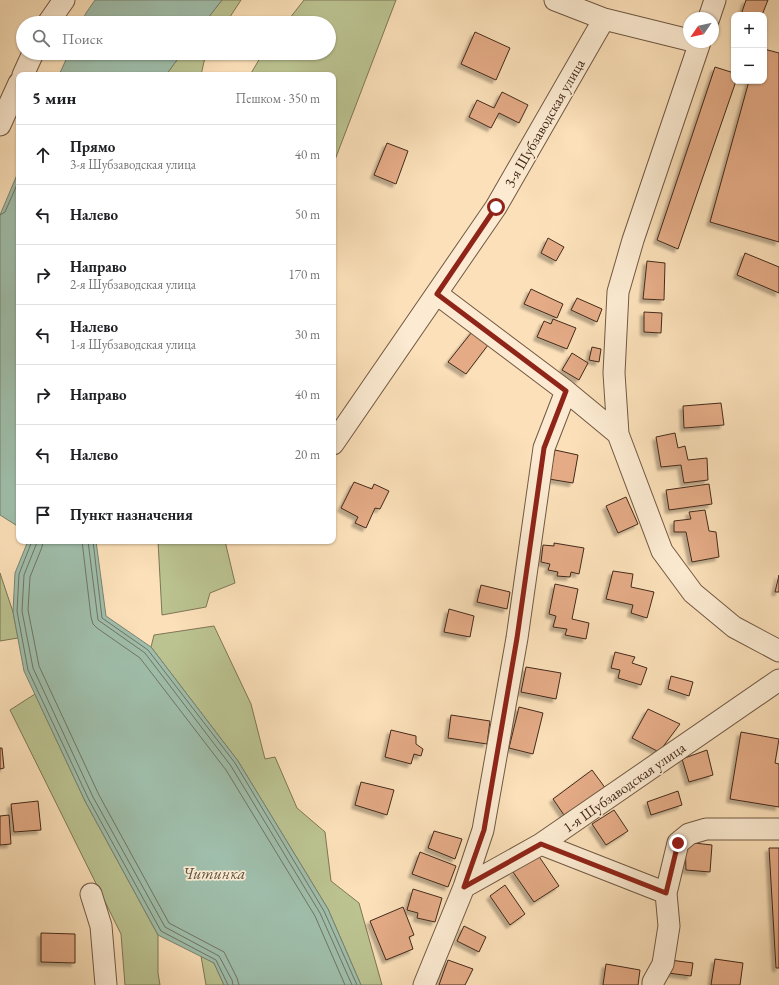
<!DOCTYPE html>
<html lang="ru">
<head>
<meta charset="utf-8">
<style>
	:root { --surface:#fff; --page:#f2f2f2; --text:#202124; --muted:#757577; --line:#e0e0e0 }
	body { margin:0; font-family:"EB Garamond",serif; background:var(--page); color:var(--text) }
	.controls { position:absolute; right:12px; top:12px; display:grid; overflow:hidden; border-radius:8px; box-shadow:0 1px 3px #0004 }
	.controls button { width:36px; height:36px; display:grid; place-items:center; padding:0; border:0; border-bottom:1px solid var(--line); background:var(--surface); color:var(--text); font:20px sans-serif }
	.compass { position:absolute; left:683px; top:12px; width:36px; height:36px; border-radius:50%; background:var(--surface); box-shadow:0 1px 3px #0004; rotate:236deg }
	.stop { position:absolute; width:12px; height:12px; margin:-9px; border:3px solid #8f2418; border-radius:50%; background:#fff }
	.stop.end { background:#8f2418; border-color:#fff; box-shadow:0 1px 4px #0008 }
	.list { margin:0; padding:0; list-style:none }
	h2 { display:flex; justify-content:space-between; align-items:center; height:52px; margin:0; padding:0 16px; font-size:17px }
	h2 small { font-size:13px; font-weight:400; color:var(--muted) }
	.list li { display:grid; grid-template-columns:26px 1fr auto; gap:12px; align-items:center; box-sizing:border-box; height:60px; padding:0 16px; border-top:1px solid var(--line) }
	.list b { display:block; font-size:15px; white-space:nowrap }
	.list p { margin:0; font-size:13px; white-space:nowrap; color:var(--muted) }
	.list em { font-size:13px; font-style:normal; color:var(--muted) }
	.icon { flex:none; width:22px; height:22px; fill:none; stroke:currentColor; stroke-width:2; stroke-linecap:round; stroke-linejoin:round }
	.map { position:relative; flex:none; width:779px; height:985px; overflow:hidden }
	.search { position:absolute; background:var(--surface); box-shadow:0 1px 3px #0004; left:16px; top:16px; width:320px; height:44px; display:flex; align-items:center; gap:10px; box-sizing:border-box; padding:0 14px; border-radius:22px; color:var(--muted); font-size:15px }
	.panel { position:absolute; background:var(--surface); box-shadow:0 1px 3px #0004; left:16px; top:72px; width:320px; height:472px; border-radius:8px }
	.map>svg:first-child { display:block }
	.green { fill:#bbc391; stroke:#7f7656 }
	.water { fill:#9fbeab; stroke:#7a8371 }
	.lines { fill:none; stroke-linecap:round; stroke-linejoin:round }
	.shore { stroke:#717463; stroke-width:1 }
	.building { fill:#e4ab86; stroke:#432a1b; filter:url(#shadow) }
	.minor-casing { stroke:#715842; stroke-width:23 }
	.minor { stroke:#fcebd2; stroke-width:21 }
	.route { stroke:#8f2418; stroke-width:5 }
	.labels { text-anchor:middle; dominant-baseline:central; stroke-width:3.5; stroke-linejoin:round; paint-order:stroke }
	.street-label { font-size:15px; fill:#432a1b; stroke:#fcebd2 }
	.water-label { font-size:16px; font-style:italic; fill:#5a4f3f; stroke:#fcebd2 }
</style>
</head>
<body>
<div class="map">
<svg width="779" height="985" viewBox="0 0 779 985">
	<defs>
		<filter id="shadow"><feDropShadow dx="-3.5" dy="3.5" stdDeviation="1" flood-color="#0004"/></filter>
	</defs>
	<rect width="100%" height="100%" fill="#fbe0b9"/>
	<filter id="stains"><feTurbulence type="fractalNoise" baseFrequency=".005" numOctaves="4"/><feColorMatrix values="0 0 0 0 .2 0 0 0 0 .09 0 0 0 0 .02 0 0 0 .5 -.17"/></filter>
	<radialGradient id="worn" r=".72"><stop offset=".6" stop-color="#630" stop-opacity="0"/><stop offset="1" stop-color="#630" stop-opacity=".3"/></radialGradient>
	<path class="green" d="M222 0H241L226 23H204Z
		M304 0H396L333 165V75H250L263 53H329V23H286Z
		M182 53H206L201 75H166Z
		M158 541H225L235 583 210 593 206 607 162 615Z
		M0 573 13 612 18 638 0 641Z
		M214 626 251 704 265 759 275 757 297 808 325 832 331 881 359 903 382 985H361L328 909 238 761 151 647 154 635Z
		M35 694 85 801 158 935V973L160 985H125L121 934 10 710Z
		M201 956 214 963 224 985H206Z"/>
	<path class="water" d="M95 0H222L204 23H81L86 13Z
		M69 53H182L166 75H59Z
		M19 170V527L0 515V215Z
		M28 541H96L106 616 151 647 238 761 328 909 361 985H224L214 963 158 935 85 801 24 671 13 612 15 573Z"/>
	<g class="lines">
		<path class="shore" d="M0 215 5 212 19 180
			M32 541 19 574 17 611 28 670 89 800 161 931 216 960 228 985
			M37 541 36 545 24 575 22 611 33 668 93 797 165 927 219 956 232 980 233 985
			M43 541 42 547 30 577 28 610 39 666 99 795 169 923 224 952 237 978 239 985
			M82 541 91 617 93 624 97 628 140 658 226 770 315 916 345 985
			M88 541 98 620 145 653 231 766 320 913 352 985
			M93 541 102 618 148 650 235 763 324 911 357 985"/>
	</g>
	<path class="building" d="M746 0H768L762 15H741Z
		M475 32 510 48 496 80 461 64Z
		M764 49 779 53V242L710 222 749 81H764Z
		M715 67 734 73V81H736L678 249 657 240Z
		M502 92 528 105 519 123 499 113 491 128 469 117 477 100 494 108Z
		M387 143 408 151 396 184 374 175Z
		M548 238 564 247 556 261 541 253Z
		M745 253 779 267V293L737 275Z
		M647 261 665 263 664 300 643 299Z
		M531 289 563 304 557 318 524 304Z
		M577 298 602 309 597 322 571 310Z
		M644 312 662 313 661 333 644 332Z
		M553 319 576 328 567 349 537 337 544 321 551 324Z
		M475 328 491 341 466 374 448 362Z
		M592 347 601 349 599 362 589 360Z
		M572 353 588 363 579 380 562 370Z
		M721 403 724 425 684 428 683 406Z
		M675 433 678 448 685 446 688 460 707 458 708 480 684 483 681 465 661 467 656 437Z
		M555 450 578 455 573 483 549 479Z
		M354 482 372 489 374 484 389 491 380 509 375 508 366 528 355 523 358 517 341 508Z
		M709 484 712 504 669 510 666 490Z
		M626 497 638 524 618 533 606 506Z
		M705 510 709 531 716 532 719 557 692 562 686 532H674V521L691 519 689 512Z
		M554 543 584 548 579 574 571 572 570 577 557 576 558 572 548 570 550 564 541 562 543 545 554 546Z
		M613 571 633 574 631 587 654 592 647 618 631 613 633 605 606 599Z
		M779 575V592H775Z
		M555 584 578 589 572 619 589 623 586 639 565 635 567 629 553 627 556 616 549 614Z
		M481 585 510 592 507 609 477 602Z
		M449 609 474 616 470 637 444 632Z
		M615 652 635 657 632 663 647 668 641 685 618 678 620 670 611 668Z
		M526 667 561 673 556 699 521 692Z
		M671 676 693 682 689 696 668 689Z
		M519 707 543 713 533 754 509 748Z
		M648 709 680 724 659 752 632 738Z
		M451 715 490 721 487 744 448 738Z
		M391 730 416 736V744L423 749 421 756 414 754 411 764 385 757Z
		M741 732 779 739 775 763 779 764V807L730 799Z
		M0 748H2L4 768 0 769Z
		M707 750 713 775 689 782 682 759Z
		M592 770 606 789 564 815 553 799Z
		M361 782 394 790 387 815 355 805Z
		M678 791 682 805 651 815 647 802Z
		M38 801 41 830 14 832 11 804Z
		M614 810 628 831 606 845 592 824Z
		M9 815 11 844 0 845V816Z
		M434 831 462 839 455 859 428 848Z
		M685 842 712 845 710 872 686 870Z
		M769 848H779V968H776Z
		M420 852 456 866 448 887 412 874Z
		M538 855 559 886 534 902 513 872Z
		M505 885 525 914 510 925 490 896Z
		M413 889 442 898 435 922 417 918 418 913 407 910Z
		M403 907 414 935 409 937 413 949 386 960 370 921Z
		M464 926 486 937 479 952 457 941Z
		M41 933 75 934V963L41 962Z
		M715 959 743 963 740 985H711Z
		M448 960 473 969 465 985H439Z
		M670 960 693 963 691 976 668 973Z
		M606 964 640 970 638 985H603Z"/>
	<g class="lines">
		<defs>
			<path id="minor" d="M555 0 604 19 689 40
				M709 18 715 0
				M48 23 64 0
				M700 42 633 240 618 292 614 373 618 434 662 551 693 593 734 627 779 651
				M23 75 33 53
				M0 125 19 83
				M437 294 566 391 618 434
				M333 444 496 207 604 19
				M541 844 666 893 669 926 663 964 653 982V985
				M464 887 541 844 779 680
				M666 893 678 843 689 834 706 829H779
				M91 894 101 926 106 985
				M424 985 464 887 483 830 517 638 544 448 566 391"/>
		</defs>
		<use href="#minor" class="minor-casing"/>
		<use href="#minor" class="minor"/>
	</g>
	<g class="lines">
		<path class="route" d="M496 207 437 294 566 391 544 448 517 638 484 830 464 887 541 844 666 893 678 843"/>
	</g>
	<g class="labels">
		<g class="street-label">
			<text transform="translate(544 123) rotate(-60)">3-я Шубзаводская улица</text>
			<text transform="translate(624 787) rotate(-35)">1-я Шубзаводская улица</text>
		</g>
		<g class="water-label">
			<text x="214" y="873">Читинка</text>
		</g>
	</g>
	<rect width="100%" height="100%" filter="url(#stains)"/>
	<rect width="100%" height="100%" fill="url(#worn)"/>
</svg>
<div class="controls">
<button>+</button>
<button>−</button>
</div>
<svg class="compass" viewBox="-18 -18 36 36"><path d="M0-13l5 13h-10z" fill="#e53935"/><path d="M0 13l5-13h-10z" fill="#757577"/></svg>
<div class="stop" style="left:496px;top:207px"></div>
<div class="stop end" style="left:678px;top:843px"></div>
<div class="search"><svg class="icon" aria-label="search" viewBox="0 0 24 24"><circle cx="10" cy="10" r="6"/><path d="M15 15l6 6"/></svg>Поиск</div>
<section class="panel">
<h2>5 мин<small>Пешком · 350 m</small></h2>
<ul class="list">
<li><svg class="icon" aria-label="ahead" viewBox="0 0 24 24"><path d="M12 20V5M6 11l6-6 6 6"/></svg><div><b>Прямо</b><p>3-я Шубзаводская улица</p></div><em>40 m</em></li>
<li><svg class="icon" aria-label="left" viewBox="0 0 24 24"><path d="M17 20v-9H6M10 6l-5 5 5 5"/></svg><div><b>Налево</b></div><em>50 m</em></li>
<li><svg class="icon" aria-label="right" viewBox="0 0 24 24"><path d="M7 20v-9h11M14 6l5 5-5 5"/></svg><div><b>Направо</b><p>2-я Шубзаводская улица</p></div><em>170 m</em></li>
<li><svg class="icon" aria-label="left" viewBox="0 0 24 24"><path d="M17 20v-9H6M10 6l-5 5 5 5"/></svg><div><b>Налево</b><p>1-я Шубзаводская улица</p></div><em>30 m</em></li>
<li><svg class="icon" aria-label="right" viewBox="0 0 24 24"><path d="M7 20v-9h11M14 6l5 5-5 5"/></svg><div><b>Направо</b></div><em>40 m</em></li>
<li><svg class="icon" aria-label="left" viewBox="0 0 24 24"><path d="M17 20v-9H6M10 6l-5 5 5 5"/></svg><div><b>Налево</b></div><em>20 m</em></li>
<li><svg class="icon" aria-label="arrive" viewBox="0 0 24 24"><path d="M6 21V4h12l-3 4 3 4H6"/></svg><div><b>Пункт назначения</b></div></li>
</ul>
</section>
</div>
</body>
</html>
